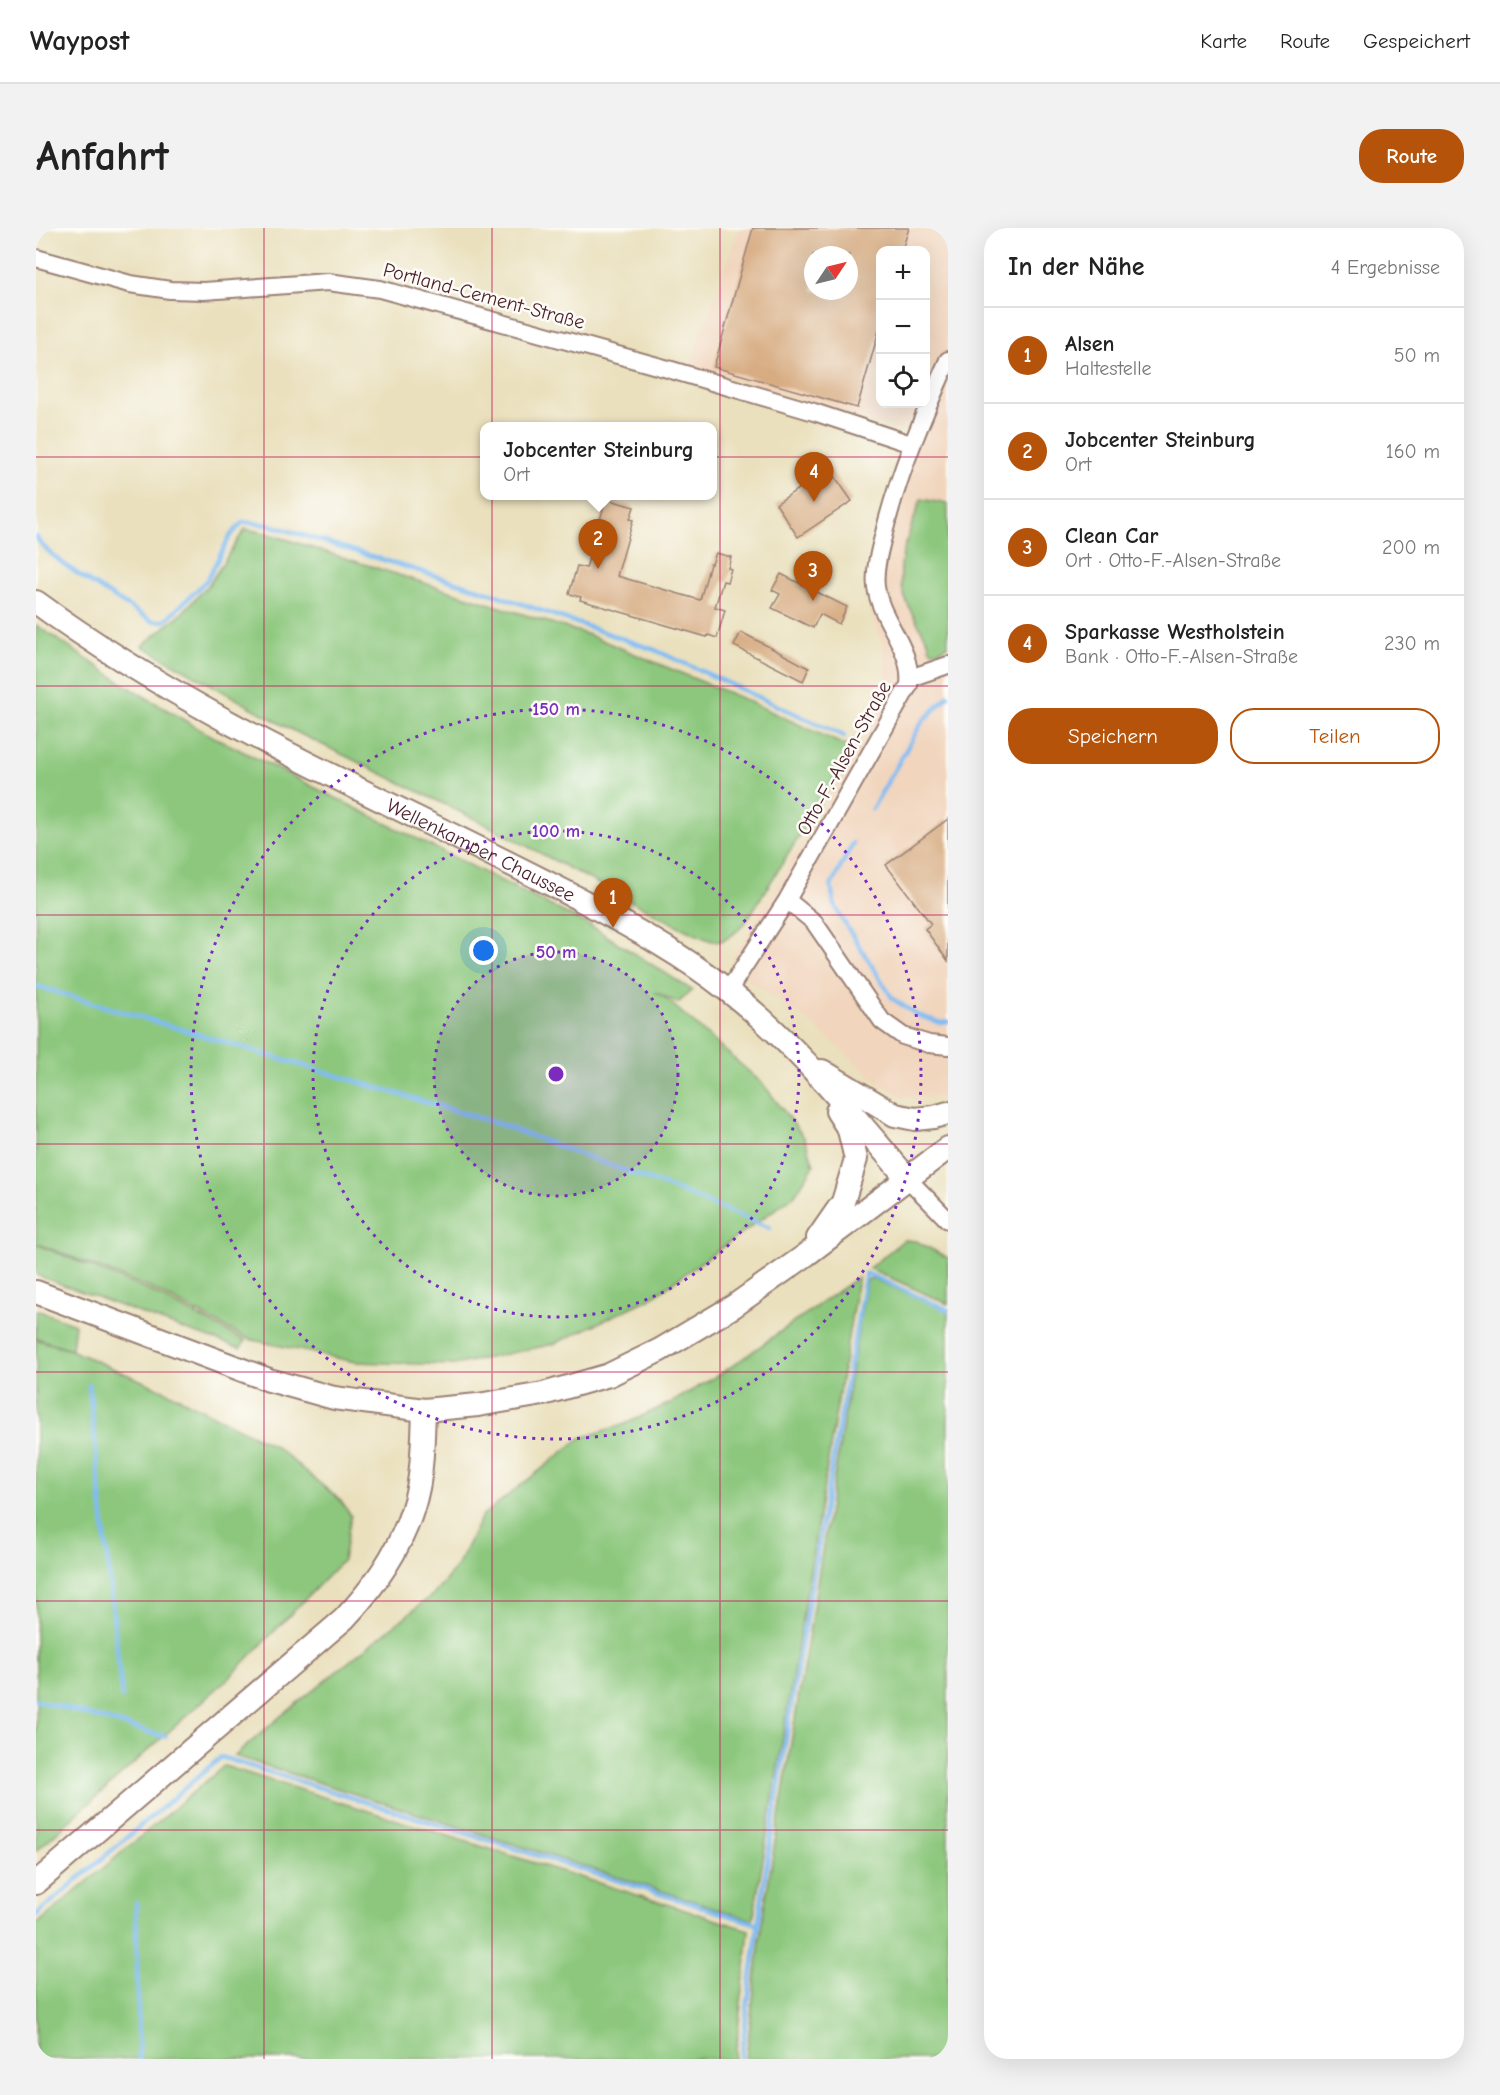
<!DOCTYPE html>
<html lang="de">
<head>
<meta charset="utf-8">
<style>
	:root { --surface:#fff; --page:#f2f2f2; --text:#222; --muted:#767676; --line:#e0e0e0; --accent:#b45309 }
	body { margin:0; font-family:"Comic Neue",sans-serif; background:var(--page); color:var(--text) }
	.controls { position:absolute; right:18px; top:18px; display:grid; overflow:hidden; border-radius:12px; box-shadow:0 6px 24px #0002 }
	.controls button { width:54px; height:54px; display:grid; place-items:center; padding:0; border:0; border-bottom:2px solid var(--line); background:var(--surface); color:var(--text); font:30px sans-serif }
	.compass { position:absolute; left:768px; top:18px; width:54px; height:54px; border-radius:50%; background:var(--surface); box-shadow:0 6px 24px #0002; rotate:55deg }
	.you { position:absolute; left:448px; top:723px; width:21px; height:21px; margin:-15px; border:4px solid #fff; border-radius:50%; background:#1a73e8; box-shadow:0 0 0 9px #1a73e833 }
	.badge { display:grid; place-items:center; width:39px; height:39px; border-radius:50%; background:var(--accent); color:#fff; font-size:20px; font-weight:700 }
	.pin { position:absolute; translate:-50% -50px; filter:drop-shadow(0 2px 3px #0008) }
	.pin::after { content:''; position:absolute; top:32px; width:21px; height:18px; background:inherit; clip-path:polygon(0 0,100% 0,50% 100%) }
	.popup { position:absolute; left:444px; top:194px; width:237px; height:78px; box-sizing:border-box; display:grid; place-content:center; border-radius:12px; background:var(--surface); filter:drop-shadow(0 2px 4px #0005); font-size:20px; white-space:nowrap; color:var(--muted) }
	.popup b { font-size:22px; color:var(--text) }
	.popup::after { content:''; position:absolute; left:50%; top:100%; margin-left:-12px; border:12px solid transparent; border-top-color:var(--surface) }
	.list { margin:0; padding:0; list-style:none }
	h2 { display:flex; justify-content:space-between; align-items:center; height:78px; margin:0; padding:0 24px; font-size:26px }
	h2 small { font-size:20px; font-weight:400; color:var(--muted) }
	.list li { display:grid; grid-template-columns:39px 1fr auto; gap:18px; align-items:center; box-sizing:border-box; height:96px; padding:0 24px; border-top:2px solid var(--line) }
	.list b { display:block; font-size:22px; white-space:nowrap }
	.list p { margin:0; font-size:20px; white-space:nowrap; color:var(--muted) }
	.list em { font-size:20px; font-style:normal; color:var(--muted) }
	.actions { display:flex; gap:12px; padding:18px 24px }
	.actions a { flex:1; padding:14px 0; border:2px solid var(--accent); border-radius:24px; text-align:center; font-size:21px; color:var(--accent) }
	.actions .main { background:var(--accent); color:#fff }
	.icon { flex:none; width:33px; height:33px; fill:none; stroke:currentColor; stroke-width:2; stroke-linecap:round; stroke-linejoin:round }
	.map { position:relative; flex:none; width:912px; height:1831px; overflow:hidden; border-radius:24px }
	header { display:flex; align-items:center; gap:36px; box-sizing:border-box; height:84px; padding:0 30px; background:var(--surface); border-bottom:2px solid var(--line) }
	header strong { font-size:28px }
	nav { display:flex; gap:33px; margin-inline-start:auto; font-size:21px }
	.intro { display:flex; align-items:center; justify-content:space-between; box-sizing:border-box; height:144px; padding:0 36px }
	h1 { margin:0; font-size:42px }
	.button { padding:15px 27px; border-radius:24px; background:var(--accent); color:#fff; font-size:21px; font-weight:700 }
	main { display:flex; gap:36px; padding:0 36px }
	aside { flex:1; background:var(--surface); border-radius:24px; box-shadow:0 6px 24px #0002 }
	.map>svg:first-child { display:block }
	.built { fill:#f1d5bd; fill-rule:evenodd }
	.green { fill:#8cc77d; stroke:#6b7354; stroke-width:1.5 }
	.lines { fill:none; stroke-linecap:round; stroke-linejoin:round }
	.stream { stroke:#80bcf2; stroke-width:4.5 }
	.building { fill:#d7ac82; fill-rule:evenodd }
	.street-casing { stroke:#9a8074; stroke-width:20 }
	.secondary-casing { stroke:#9a8074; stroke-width:26 }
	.street { stroke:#fff; stroke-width:16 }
	.secondary { stroke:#fff; stroke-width:22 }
	.grid { fill:none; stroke:#c2185b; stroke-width:1.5; stroke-opacity:0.55 }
	.ring { fill:none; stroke:#7b2cbf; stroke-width:3; stroke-dasharray:3 6 }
	.labels { text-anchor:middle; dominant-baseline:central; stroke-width:5; stroke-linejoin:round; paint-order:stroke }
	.street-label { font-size:20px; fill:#4a1f2b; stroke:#fdfcf7 }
	.centre { fill:#7b2cbf; stroke:#fdfcf7; stroke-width:3 }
	.ring-label { font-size:18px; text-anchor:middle; font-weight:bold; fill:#7b2cbf; stroke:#fdfcf7; stroke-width:5; stroke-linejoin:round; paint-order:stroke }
</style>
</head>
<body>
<header>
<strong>Waypost</strong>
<nav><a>Karte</a><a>Route</a><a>Gespeichert</a></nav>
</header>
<div class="intro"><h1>Anfahrt</h1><a class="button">Route</a></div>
<main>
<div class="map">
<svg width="912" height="1831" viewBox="0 0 912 1831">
	<rect width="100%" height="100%" fill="#fdfcf7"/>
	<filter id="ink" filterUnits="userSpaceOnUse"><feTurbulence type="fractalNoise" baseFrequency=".0167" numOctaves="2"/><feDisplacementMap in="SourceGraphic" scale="12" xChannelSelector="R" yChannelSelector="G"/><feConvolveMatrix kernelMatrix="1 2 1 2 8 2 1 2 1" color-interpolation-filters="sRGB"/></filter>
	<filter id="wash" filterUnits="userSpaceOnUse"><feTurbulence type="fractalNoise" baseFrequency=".008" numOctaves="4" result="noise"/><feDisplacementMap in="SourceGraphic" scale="24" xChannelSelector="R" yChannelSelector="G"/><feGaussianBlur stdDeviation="1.35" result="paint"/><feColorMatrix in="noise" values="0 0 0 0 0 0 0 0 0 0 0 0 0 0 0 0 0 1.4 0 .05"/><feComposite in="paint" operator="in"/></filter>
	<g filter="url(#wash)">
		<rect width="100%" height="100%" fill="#eae0bd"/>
		<path class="built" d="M703 0H912V865L901 869 866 868 844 856 770 791 692 738 845 482 850 459V446L847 418 836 388 833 367 835 337 874 205 654 138ZM844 22H890V176H844ZM777 27H813V63H777Z"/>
		<path class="green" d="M885 271 912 276V417L902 423H896L893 419V415C885 400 875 385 869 370 856 337 875 302 885 271Z
			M209 301 230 305 553 407 705 470 817 521 710 694C684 722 680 715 648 701L451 597 252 500 106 418 147 384 174 355Z
			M0 397 94 460 170 505 555 698 656 762 642 775 619 764 628 769 727 856 768 909 778 937 759 967 615 1070 518 1116 418 1137 319 1134 212 1111 116 1061 0 1015Z
			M868 1012 880 1013 912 1030V1076L833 1040Z
			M0 1016 116 1064 210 1113 204 1120 147 1101 0 1047Z
			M822 1049 717 1692 199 1528 246 1487 400 1364 421 1338 446 1288 545 1210 589 1196 636 1174 686 1145Z
			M836 1050 912 1083V1831H710L726 1694 828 1066 831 1052Z
			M0 1082 39 1096 36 1121 0 1110Z
			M0 1111 37 1123 134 1165 240 1219 304 1272 315 1288 307 1332 196 1447 0 1623Z
			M188 1538 713 1702 699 1831H0V1697Z"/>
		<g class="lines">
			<path class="stream" d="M0 308C8 330 93 378 116 393H129L171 352 194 308 207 294 234 297 452 364 619 422 808 508
				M836 581 886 494 912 468
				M817 615 795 658 798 675 804 688 857 771 881 787 905 795 912 794
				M0 758 460 895 638 961 734 1000
				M53 1157 86 1469
				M0 1472 130 1509
				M100 1675 103 1831
				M0 1687 185 1529 721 1696
				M705 1831C736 1567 784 1306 830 1045L912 1082"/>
		</g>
		<g id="blocks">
			<path class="building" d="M717 0H873L866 22H844V99L821 180 678 139ZM777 27H813V63H777Z
				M793 240 816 273 762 309 740 276Z
				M570 271 598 279 594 291 597 292 581 348 664 372 674 336H676L680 325 695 329 692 340 695 341 691 354 687 353 679 379 689 382 681 410 672 407 671 409 544 372 545 369 533 366 541 338 550 340Z
				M745 346 811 379 803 396 784 386 777 400 736 380 744 366 736 362Z
				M705 404 773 440 767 453 698 418Z
				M912 591V733L889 701 895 696 850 637Z"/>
		</g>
	</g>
	<g filter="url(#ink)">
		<use href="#blocks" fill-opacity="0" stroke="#9a8074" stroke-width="1.5"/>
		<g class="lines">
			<defs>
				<path id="street" d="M0 30 94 56 134 62 168 63 292 54 344 61 632 141 778 184 875 216
					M874 450 912 437
					M751 672 778 694 846 793 867 808 893 816 912 818
					M692 763 751 672 873 457C877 420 845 394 840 359 838 343 843 324 847 309 862 246 886 191 912 132
					M871 950 912 992"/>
				<g id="secondary">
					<path id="s1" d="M0 374C170 498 362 576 547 673 597 700 647 727 691 762 760 815 815 885 871 950"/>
					<path d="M786 843 859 887 879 891 898 889 912 885"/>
					<path d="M782 1010 807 974 820 931 813 902 801 883"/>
					<path d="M0 1064 233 1152 298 1170 388 1182 442 1177 507 1166 573 1147 624 1122 698 1078 770 1027 912 920"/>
					<path d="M0 1655 308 1391C343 1354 372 1311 382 1260 387 1235 387 1207 388 1182"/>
				</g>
			</defs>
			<use href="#street" class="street-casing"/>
			<use href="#secondary" class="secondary-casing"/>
			<use href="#street" class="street"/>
			<use href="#secondary" class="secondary"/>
		</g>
	</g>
	<path class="grid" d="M228 0V1831M456 0V1831M684 0V1831M0 229H912M0 458H912M0 687H912M0 916H912M0 1144H912M0 1373H912M0 1602H912"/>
	<circle cx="520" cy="846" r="122" fill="#7b2cbf" fill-opacity=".12"/>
	<g class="ring">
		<circle cx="520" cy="846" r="122"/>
		<circle cx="520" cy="846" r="243"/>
		<circle cx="520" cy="846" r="365"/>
	</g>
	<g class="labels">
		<g class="street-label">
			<text transform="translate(448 68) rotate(15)">Portland-Cement-Straße</text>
			<text transform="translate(808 530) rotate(-61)">Otto-F.-Alsen-Straße</text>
			<text stroke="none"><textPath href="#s1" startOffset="510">Wellenkamper Chaussee</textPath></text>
		</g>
	</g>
	<circle cx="520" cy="846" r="9" class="centre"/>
	<g class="ring-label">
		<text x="520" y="487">150 m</text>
		<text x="520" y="609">100 m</text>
		<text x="520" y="730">50 m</text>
	</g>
</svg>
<div class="controls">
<button>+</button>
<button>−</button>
<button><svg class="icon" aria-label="locate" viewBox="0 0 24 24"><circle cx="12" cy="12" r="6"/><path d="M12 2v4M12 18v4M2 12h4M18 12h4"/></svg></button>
</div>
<svg class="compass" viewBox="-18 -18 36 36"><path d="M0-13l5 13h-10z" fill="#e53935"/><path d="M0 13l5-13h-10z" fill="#767676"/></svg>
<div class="you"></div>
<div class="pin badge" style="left:577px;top:700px">1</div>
<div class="pin badge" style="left:562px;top:341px">2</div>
<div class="popup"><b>Jobcenter Steinburg</b>Ort</div>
<div class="pin badge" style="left:777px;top:373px">3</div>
<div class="pin badge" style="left:778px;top:274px">4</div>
</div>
<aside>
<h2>In der Nähe<small>4 Ergebnisse</small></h2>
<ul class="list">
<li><span class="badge">1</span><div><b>Alsen</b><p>Haltestelle</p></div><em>50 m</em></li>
<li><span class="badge">2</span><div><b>Jobcenter Steinburg</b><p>Ort</p></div><em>160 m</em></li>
<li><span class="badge">3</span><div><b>Clean Car</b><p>Ort · Otto-F.-Alsen-Straße</p></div><em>200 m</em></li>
<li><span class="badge">4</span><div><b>Sparkasse Westholstein</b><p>Bank · Otto-F.-Alsen-Straße</p></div><em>230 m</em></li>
</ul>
<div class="actions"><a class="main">Speichern</a><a>Teilen</a></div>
</aside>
</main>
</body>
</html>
